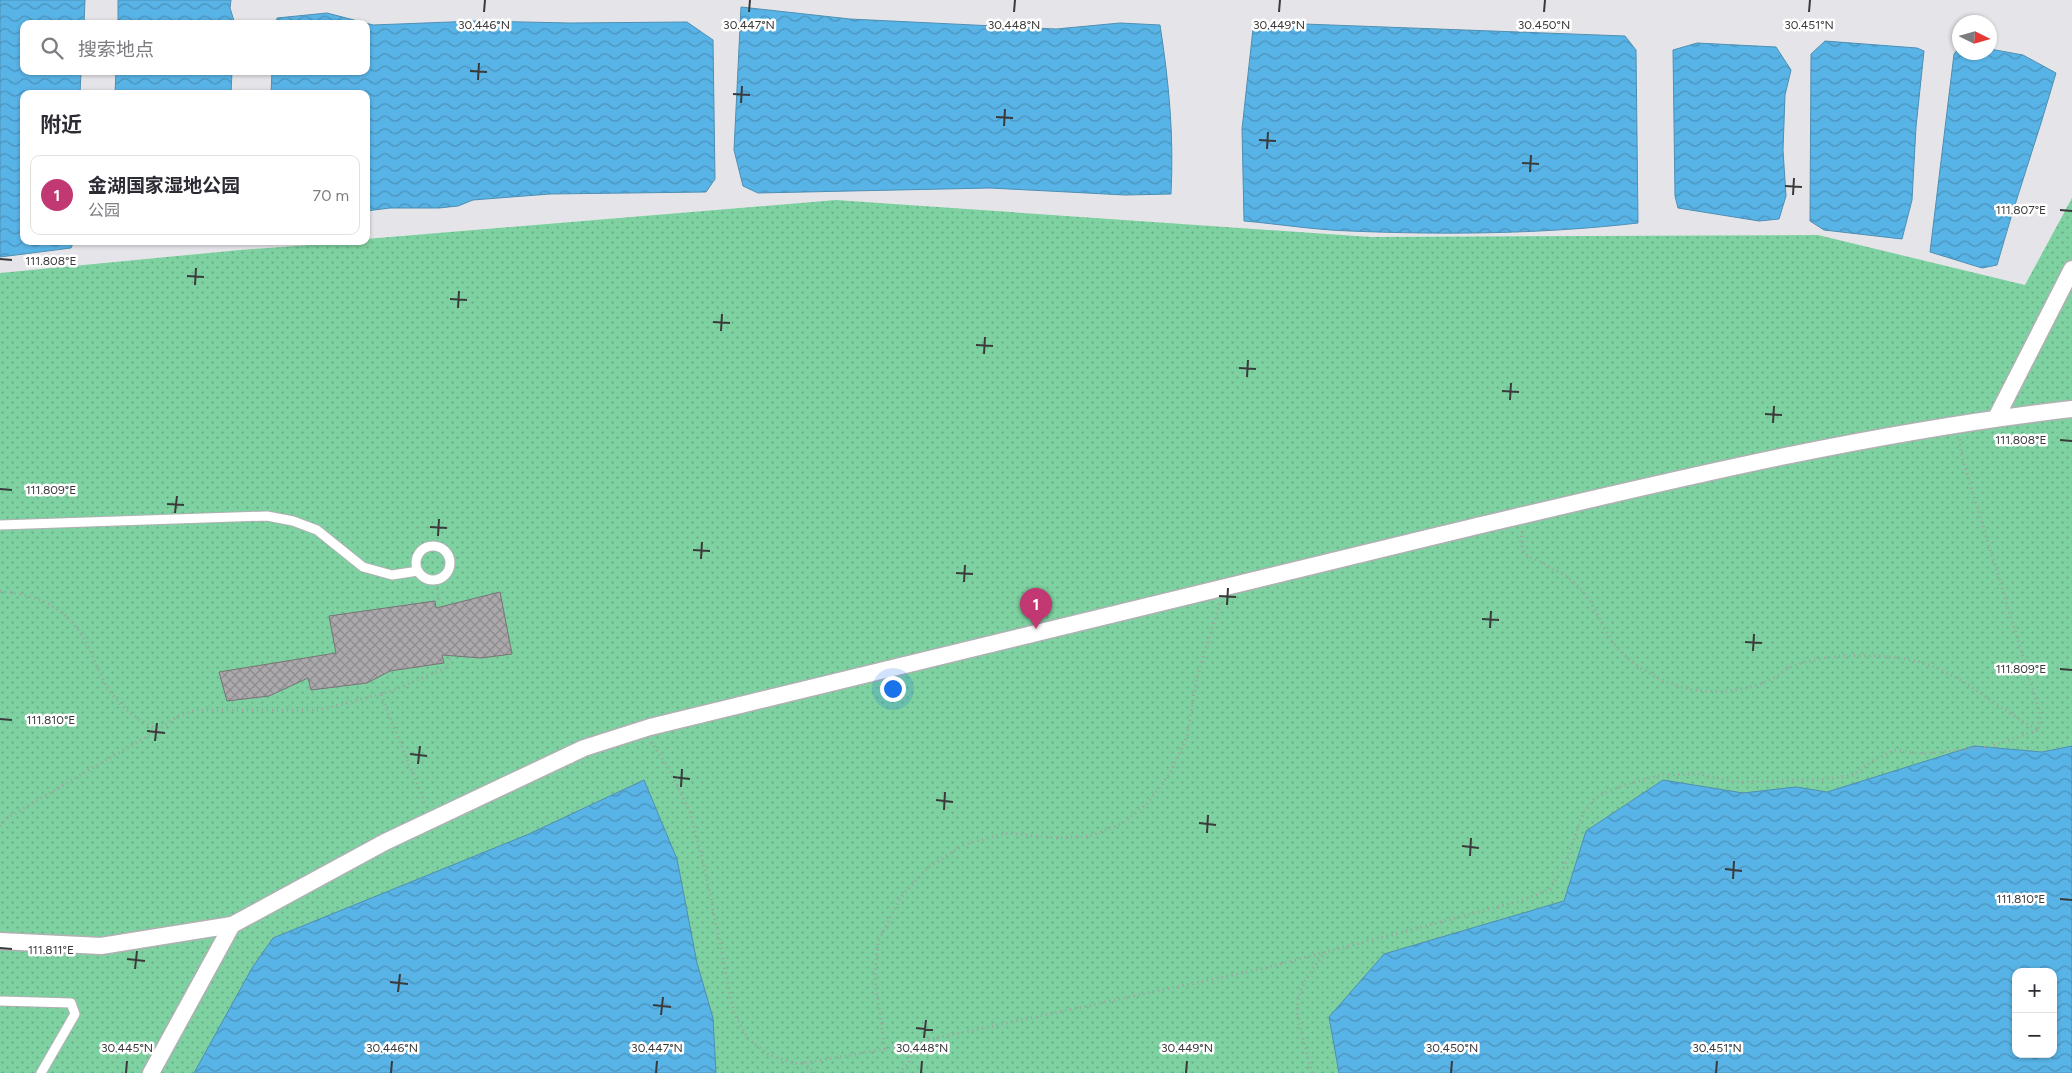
<!DOCTYPE html>
<html lang="zh">
<head>
<meta charset="utf-8">
<style>
	:root { --surface:#fff; --page:#f2f2f3; --text:#2b2b33; --muted:#7c7c81; --line:#e1e1e2; --accent:#c23872 }
	body { margin:0; font-family:Figtree,"Noto Sans SC",sans-serif; background:var(--page); color:var(--text) }
	.controls { position:absolute; right:15px; bottom:15px; display:grid; overflow:hidden; border-radius:10px; box-shadow:0 1px 4px #0004 }
	.controls button { width:45px; height:45px; display:grid; place-items:center; padding:0; border:0; border-bottom:1px solid var(--line); background:var(--surface); color:var(--text); font:25px sans-serif }
	.compass { position:absolute; left:1952px; top:15px; width:45px; height:45px; border-radius:50%; background:var(--surface); box-shadow:0 1px 4px #0004; rotate:95deg }
	.you { position:absolute; left:892px; top:688px; width:18px; height:18px; margin:-12px; border:4px solid #fff; border-radius:50%; background:#1a73e8; box-shadow:0 0 0 8px #1a73e833 }
	.badge { display:grid; place-items:center; width:32px; height:32px; border-radius:50%; background:var(--accent); color:#fff; font-size:16px; font-weight:700 }
	.pin { position:absolute; translate:-50% -41px; filter:drop-shadow(0 1px 2px #0008) }
	.pin::after { content:''; position:absolute; top:26px; width:18px; height:15px; background:inherit; clip-path:polygon(0 0,100% 0,50% 100%) }
	.list { margin:0; padding:0; list-style:none }
	h2 { display:flex; justify-content:space-between; align-items:center; height:65px; margin:0; padding:0 20px; font-size:21px }
	h2 small { font-size:16px; font-weight:400; color:var(--muted) }
	.list li { display:grid; grid-template-columns:32px 1fr auto; gap:15px; align-items:center; box-sizing:border-box; height:80px; margin:0 10px 10px; padding:0 10px; border:1px solid var(--line); border-radius:10px }
	.list b { display:block; font-size:19px; white-space:nowrap }
	.list p { margin:0; font-size:16px; white-space:nowrap; color:var(--muted) }
	.list em { font-size:16px; font-style:normal; color:var(--muted) }
	.icon { flex:none; width:28px; height:28px; fill:none; stroke:currentColor; stroke-width:2; stroke-linecap:round; stroke-linejoin:round }
	.map { position:relative; flex:none; width:2072px; height:1073px; overflow:hidden }
	.search { position:absolute; background:var(--surface); box-shadow:0 1px 4px #0004; left:20px; top:20px; width:350px; height:55px; display:flex; align-items:center; gap:12px; box-sizing:border-box; padding:0 18px; border-radius:10px; color:var(--muted); font-size:19px }
	.panel { position:absolute; background:var(--surface); box-shadow:0 1px 4px #0004; left:20px; top:90px; width:350px; height:155px; border-radius:10px }
	.map>svg:first-child { display:block }
	.park { fill:url(#park-dots); fill-rule:evenodd }
	.water { fill:url(#water-waves); stroke:#4f8fb3; fill-rule:evenodd }
	.building { fill:url(#building-cross-hatch); stroke:#777477 }
	.lines { fill:none; stroke-linecap:round; stroke-linejoin:round }
	.lane-casing { stroke:#b1b1b4; stroke-width:11 }
	.street-casing { stroke:#b1b1b4; stroke-width:19 }
	.path { stroke:#a2a2a5; stroke-width:3; stroke-dasharray:1 4; stroke-linecap:butt }
	.lane { stroke:#fff; stroke-width:9 }
	.street { stroke:#fff; stroke-width:16 }
	.ticks { fill:none; stroke:#3a3a3b; stroke-width:2 }
	.ticks-label { font-size:12px; text-anchor:middle; fill:#3a3a3b; stroke:#fff; stroke-width:5; stroke-linejoin:round; paint-order:stroke }
</style>
</head>
<body>
<div class="map">
<svg width="2072" height="1073" viewBox="0 0 2072 1073">
	<defs>
		<pattern id="park-dots" width="8" height="8" patternUnits="userSpaceOnUse" patternTransform="scale(1.25)"><rect width="8" height="8" fill="#7ed1a0"/><path d="M2 2h.1M6 6h.1" fill="none" stroke="#68ab84" stroke-width="1.8" stroke-linecap="round"/></pattern>
		<pattern id="water-waves" width="16" height="10" patternUnits="userSpaceOnUse" patternTransform="scale(1.25)"><rect width="16" height="10" fill="#58b3e6"/><path d="M0 5q4-4 8 0t8 0" fill="none" stroke="#4a93bc"/></pattern>
		<pattern id="building-cross-hatch" width="8" height="8" patternUnits="userSpaceOnUse" patternTransform="scale(1.25)"><rect width="8" height="8" fill="#aca9ac"/><path d="M0 0l8 8M0 8l8-8" fill="none" stroke="#8d8b8d"/></pattern>
	</defs>
	<rect width="100%" height="100%" fill="#e5e5e9"/>
	<path class="park" d="M2072 198V1073H0V273L240 250 366 241V239L836 200 1371 237 1818 235 2025 285ZM2016 972H2053V1054H2016Z"/>
	<path class="water" d="M0 0H85L84 24H24V71H81L80 94H24V241H74L71 248 0 257Z
		M118 0H231L230 8 235 24H118Z
		M741 7 850 19 1056 29 1120 23 1160 25C1169 83 1174 135 1171 194L1125 195 990 188 758 193 743 186 734 150Z
		M327 13 373 25 476 21 570 23 687 22 713 40 715 179 706 192 550 194 473 200 458 206 439 208H390L366 211V94H271L272 71H366V24H276L277 18Z
		M1277 23 1625 36 1636 50 1638 223C1543 234 1446 235 1350 231 1315 230 1279 224 1244 221L1242 129 1253 29Z
		M1825 41 1917 48 1924 51 1916 127 1912 200 1902 239 1824 230 1810 221 1811 54Z
		M1697 43 1776 47 1791 70 1785 95 1783 150 1786 196 1779 219 1759 221 1678 208 1675 196 1673 50Z
		M1959 48 1960 52H1990V49L2023 55 2056 73C2038 137 2015 200 1997 265L1982 268 1930 252 1954 54Z
		M116 71H232L231 94H115Z
		M1974 746 2042 752 2072 746V1073H1339L1329 1017 1384 954 1564 901 1586 831 1663 780 1743 793 1796 787 1827 792ZM2016 972H2053V1054H2016Z
		M644 780 677 859 697 963 713 1018 716 1073H194L252 968 273 938 529 834Z"/>
	<path class="building" d="M500 592 512 654 481 658 442 655 444 663 390 671 367 683 311 690 308 678 269 696 227 701 219 672 336 653 329 616 435 601 436 608Z"/>
	<g class="lines">
		<defs>
			<path id="lane" d="M0 525 267 516 293 521 317 530 363 567 392 575 418 571
				M416 563a17 17 0 1 1 34 0a17 17 0 1 1-34 0Z
				M0 1001 71 1003 75 1014 41 1073"/>
			<path id="street" d="M1996 418 2072 269
				M0 941 101 946 232 925 385 842 584 748 650 727C924 662 1196 593 1469 528 1668 481 1868 432 2072 409
				M151 1073 232 925"/>
		</defs>
		<use href="#lane" class="lane-casing"/>
		<use href="#street" class="street-casing"/>
		<path class="path" d="M1522 531 1521 543 1525 554C1547 566 1567 573 1584 593 1597 609 1603 630 1615 645 1627 660 1649 675 1667 682 1700 696 1738 694 1770 680 1778 676 1785 669 1793 666 1824 654 1865 654 1898 658 1953 663 1991 706 2038 730L2041 716 1961 454 1960 439
			M435 579 440 603
			M0 591C46 596 72 611 92 654 98 669 104 685 115 698 126 712 142 722 158 730
			M381 695 427 808
			M651 742 668 767 690 812 706 875 734 1013 748 1039 769 1055 798 1064 885 1049 1265 968 1520 901 1550 889 1564 867 1583 814 1596 797 1624 785 1662 775 1700 774 1734 782 1820 780 1853 775 1874 760 1895 750 1922 754 1989 747 2038 730
			M0 826 5 819 158 730 178 716 196 710H319L392 691 447 667 450 658
			M885 1049 875 980 878 941 900 898 929 867 965 844 1008 833 1056 838 1090 836 1123 823 1148 803 1171 772 1187 736 1197 677 1220 603
			M803 1063 816 1073
			M899 1073 909 1063 914 1043
			M1312 1073C1299 1015 1282 1004 1325 953"/>
		<use href="#lane" class="lane"/>
		<use href="#street" class="street"/>
	</g>
	<path class="ticks" d="M484 12 485 0M749 12 750 0M1014 12 1015 0M1279 12 1280 0M1544 12 1545 0M1809 12 1810 0M470 71 487 72M478 80 479 63M733 94 750 95M741 103 742 86M996 117 1013 118M1004 126 1005 109M1259 140 1276 141M1267 149 1268 132M1522 163 1539 164M1530 172 1531 155M1785 186 1802 187M1793 195 1794 178M2060 210 2072 211M0 259 12 260M187 276 204 277M195 285 196 268M450 299 467 300M458 308 459 291M713 322 730 323M721 331 722 314M976 345 993 346M984 354 985 337M1239 368 1256 369M1247 377 1248 360M1502 391 1519 392M1510 400 1511 383M1765 414 1782 415M1773 423 1774 406M2060 440 2072 441M0 489 12 490M167 504 184 505M175 513 177 496M430 527 447 528M438 536 439 519M693 550 710 551M701 559 702 542M956 573 973 574M964 582 965 565M1219 596 1236 597M1227 605 1228 588M1482 619 1499 620M1490 628 1491 611M1745 642 1762 643M1753 651 1754 634M2060 669 2072 670M0 719 12 720M147 731 165 733M155 741 157 723M410 754 427 756M418 764 420 746M673 777 690 779M681 787 682 769M936 800 953 802M944 810 945 792M1199 823 1216 825M1207 833 1208 815M1462 846 1479 848M1470 856 1471 838M1725 869 1742 871M1733 879 1734 861M2060 899 2072 900M0 948 12 949M127 959 145 961M135 969 137 951M390 982 408 984M398 992 400 974M653 1005 671 1007M661 1015 663 997M916 1028 933 1030M924 1038 926 1020M126 1073 127 1061M391 1073 392 1061M656 1073 657 1061M921 1073 922 1061M1186 1073 1187 1061M1451 1073 1452 1061M1716 1073 1717 1061"/>
	<g class="ticks-label">
		<text x="484" y="29">30.446°N</text>
		<text x="749" y="29">30.447°N</text>
		<text x="1014" y="29">30.448°N</text>
		<text x="1279" y="29">30.449°N</text>
		<text x="1544" y="29">30.450°N</text>
		<text x="1809" y="29">30.451°N</text>
		<text x="2021" y="214">111.807°E</text>
		<text x="51" y="265">111.808°E</text>
		<text x="2021" y="444">111.808°E</text>
		<text x="51" y="494">111.809°E</text>
		<text x="2021" y="673">111.809°E</text>
		<text x="51" y="724">111.810°E</text>
		<text x="2021" y="903">111.810°E</text>
		<text x="51" y="954">111.811°E</text>
		<text x="127" y="1052">30.445°N</text>
		<text x="392" y="1052">30.446°N</text>
		<text x="657" y="1052">30.447°N</text>
		<text x="922" y="1052">30.448°N</text>
		<text x="1187" y="1052">30.449°N</text>
		<text x="1452" y="1052">30.450°N</text>
		<text x="1717" y="1052">30.451°N</text>
	</g>
</svg>
<div class="controls">
<button>+</button>
<button>−</button>
</div>
<svg class="compass" viewBox="-18 -18 36 36"><path d="M0-13l5 13h-10z" fill="#e53935"/><path d="M0 13l5-13h-10z" fill="#7c7c81"/></svg>
<div class="you"></div>
<div class="pin badge" style="left:1036px;top:629px">1</div>
<div class="search"><svg class="icon" aria-label="search" viewBox="0 0 24 24"><circle cx="10" cy="10" r="6"/><path d="M15 15l6 6"/></svg>搜索地点</div>
<section class="panel">
<h2>附近<small></small></h2>
<ul class="list">
<li><span class="badge">1</span><div><b>金湖国家湿地公园</b><p>公园</p></div><em>70 m</em></li>
</ul>
</section>
</div>
</body>
</html>
